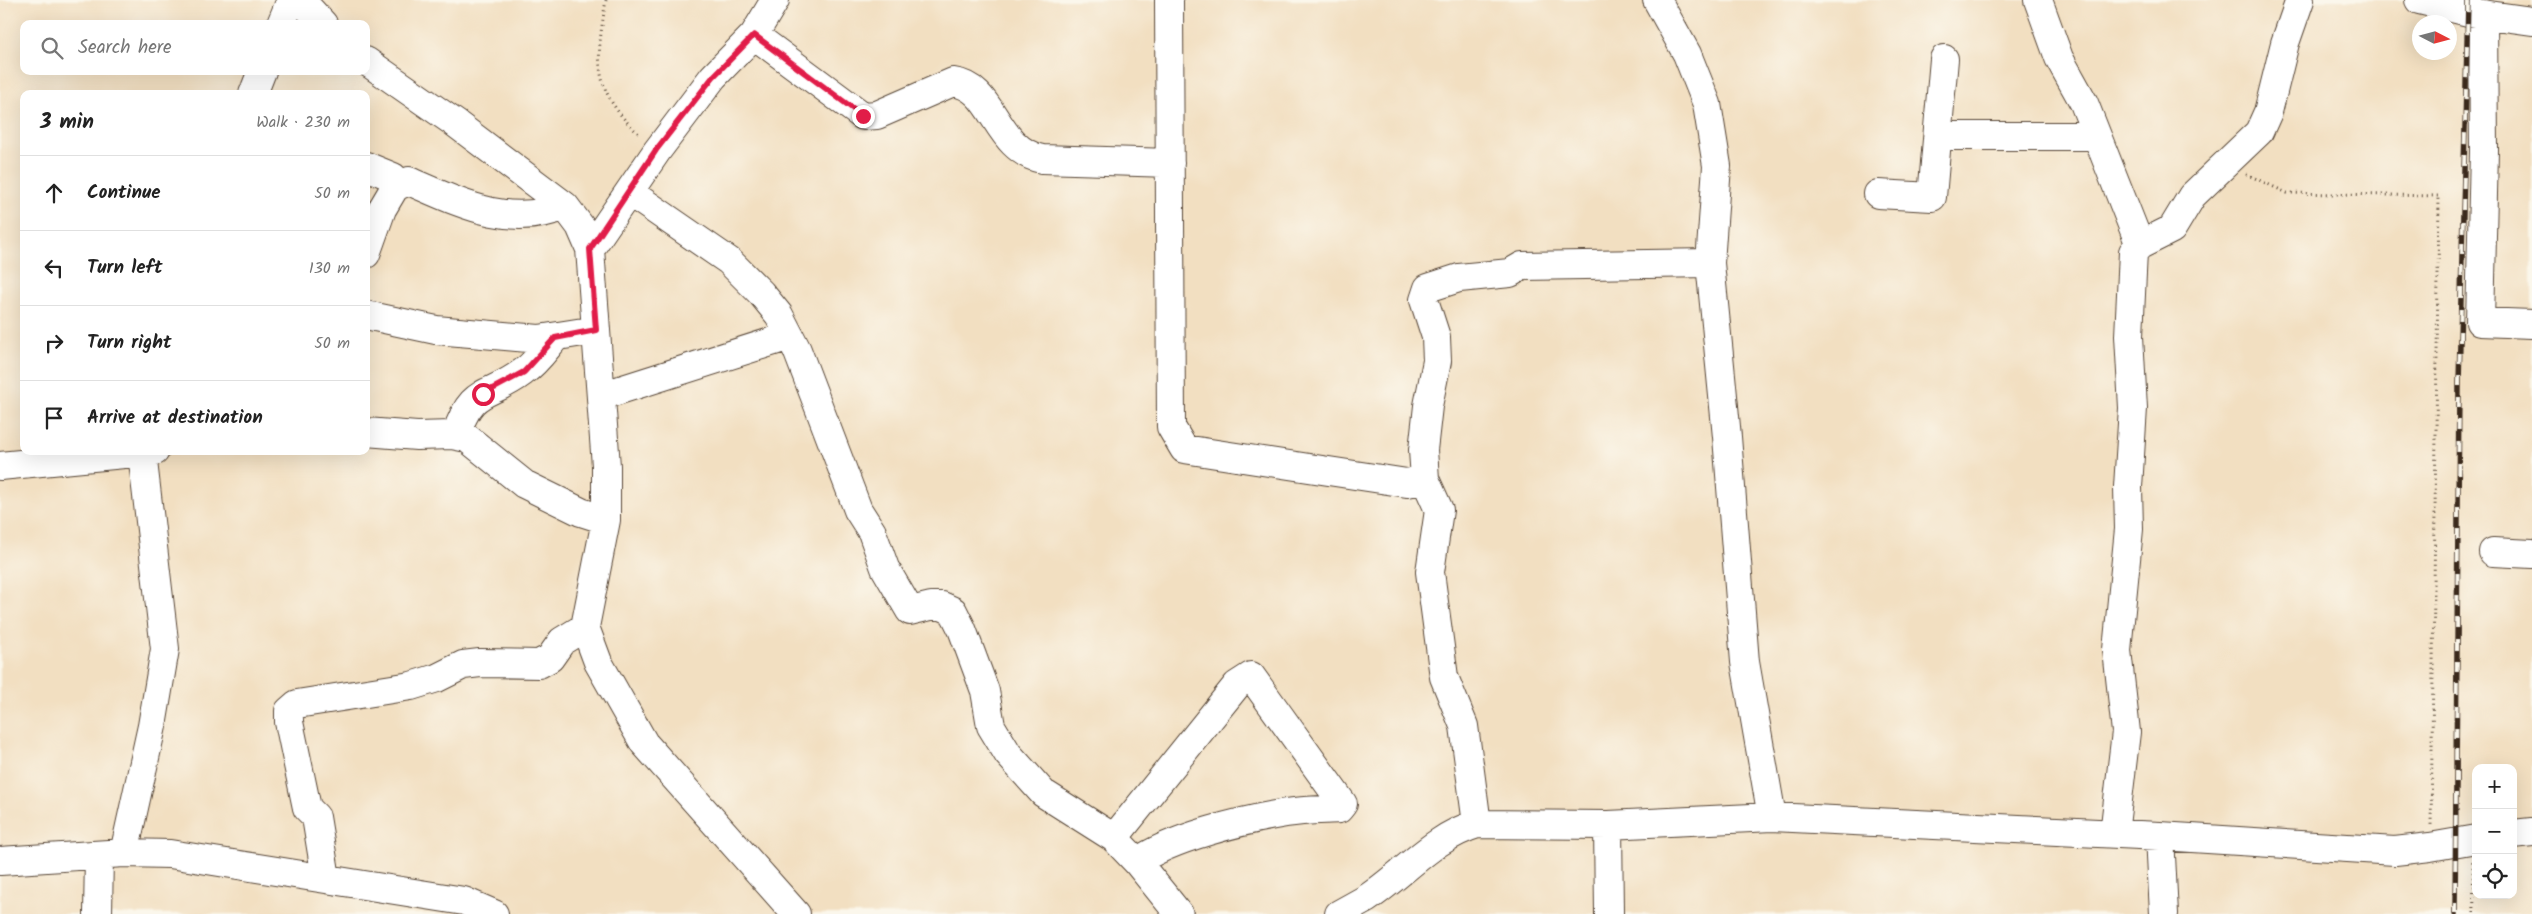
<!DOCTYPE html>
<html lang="en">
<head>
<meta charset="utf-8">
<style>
	:root { --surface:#fff; --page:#f6f6f6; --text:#222; --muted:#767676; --line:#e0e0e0 }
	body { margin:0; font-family:Kalam,sans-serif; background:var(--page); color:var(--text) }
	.controls { position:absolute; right:15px; bottom:15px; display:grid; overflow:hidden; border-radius:10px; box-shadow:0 5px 20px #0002 }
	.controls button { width:45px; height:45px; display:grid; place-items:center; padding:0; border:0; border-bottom:1px solid var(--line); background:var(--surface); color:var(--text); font:25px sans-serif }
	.compass { position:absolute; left:2412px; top:15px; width:45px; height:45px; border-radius:50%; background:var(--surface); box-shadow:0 5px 20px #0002; rotate:96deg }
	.stop { position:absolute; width:15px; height:15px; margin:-11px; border:4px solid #e11d48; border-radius:50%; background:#fff }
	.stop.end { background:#e11d48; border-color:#fff; box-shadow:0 1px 5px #0008 }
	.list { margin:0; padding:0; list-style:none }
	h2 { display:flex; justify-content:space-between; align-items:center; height:65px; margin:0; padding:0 20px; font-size:21px }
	h2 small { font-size:16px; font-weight:400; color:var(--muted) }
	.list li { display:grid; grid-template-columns:32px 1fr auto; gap:15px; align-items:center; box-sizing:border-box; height:75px; padding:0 20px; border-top:1px solid var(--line) }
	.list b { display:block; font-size:19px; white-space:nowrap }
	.list em { font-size:16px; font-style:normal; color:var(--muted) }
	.icon { flex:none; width:28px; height:28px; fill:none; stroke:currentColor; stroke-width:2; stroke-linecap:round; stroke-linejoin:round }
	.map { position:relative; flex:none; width:2532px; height:914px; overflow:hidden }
	.search { position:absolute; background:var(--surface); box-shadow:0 5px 20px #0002; left:20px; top:20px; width:350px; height:55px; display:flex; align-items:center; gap:12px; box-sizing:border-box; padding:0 18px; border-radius:10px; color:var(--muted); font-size:19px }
	.panel { position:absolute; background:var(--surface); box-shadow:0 5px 20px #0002; left:20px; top:90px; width:350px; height:365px; border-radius:10px }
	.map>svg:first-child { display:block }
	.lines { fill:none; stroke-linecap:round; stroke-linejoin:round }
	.minor-casing { stroke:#564536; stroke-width:30 }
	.path { stroke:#564536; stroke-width:3; stroke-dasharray:1 4; stroke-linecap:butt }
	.minor { stroke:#fff; stroke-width:28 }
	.rail-casing { stroke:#3b2a1e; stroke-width:5.5 }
	.rail { stroke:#fbf7ec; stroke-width:4; stroke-dasharray:11; stroke-linecap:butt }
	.route { stroke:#e11d48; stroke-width:6 }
</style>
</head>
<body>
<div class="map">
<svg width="2532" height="914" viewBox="0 0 2532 914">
	<rect width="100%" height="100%" fill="#fbf7ec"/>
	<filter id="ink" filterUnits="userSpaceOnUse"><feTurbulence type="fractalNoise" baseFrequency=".02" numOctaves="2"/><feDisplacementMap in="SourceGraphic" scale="10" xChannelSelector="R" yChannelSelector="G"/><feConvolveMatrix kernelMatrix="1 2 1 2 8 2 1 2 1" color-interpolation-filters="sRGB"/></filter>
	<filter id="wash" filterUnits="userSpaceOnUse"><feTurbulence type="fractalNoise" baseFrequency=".0096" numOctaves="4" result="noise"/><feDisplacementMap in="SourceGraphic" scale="20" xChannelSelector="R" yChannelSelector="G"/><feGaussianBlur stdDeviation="1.12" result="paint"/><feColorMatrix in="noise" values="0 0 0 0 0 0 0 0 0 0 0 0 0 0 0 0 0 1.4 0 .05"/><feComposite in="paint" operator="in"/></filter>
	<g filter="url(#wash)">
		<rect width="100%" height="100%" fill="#f2dfc1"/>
	</g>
	<g filter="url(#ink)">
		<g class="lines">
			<defs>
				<path id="minor" d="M301 0 323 24
					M1169 0 1171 427 1184 449 1407 483 1425 479 1439 510 1430 572 1444 677 1464 726 1477 824
					M1657 0 1687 54 1707 104 1717 166 1710 263 1727 437 1745 662 1772 817
					M2038 0 2059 58 2084 103 2140 245
					M2419 0 2468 12 2532 21
					M2483 14 2484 151 2480 322 2532 324
					M281 24 291 0
					M754 35 863 116 877 115 953 82C995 87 994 149 1042 159L1170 163
					M366 61 455 123 565 206 580 226 590 249 606 466V520L585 627 598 662 644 743 796 914
					M253 94 262 71
					M1938 136H2097
					M366 166 393 177 395 187 382 209 366 254
					M395 187 409 181C460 203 509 229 565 206
					M629 192 729 261 761 293 779 315 797 350 858 510 872 532 885 568 910 611 931 606H942L953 611 962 629 985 691 991 726 1008 754 1043 793 1114 838 1137 862 1179 914
					M1878 194 1932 197 1944 59
					M590 249 657 151 713 77 754 35 775 0
					M366 315 436 330 539 339 596 330
					M601 396 790 336
					M366 432 417 436 452 435 467 438 524 484 581 512 606 520
					M456 435C472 385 487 399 523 372 536 363 545 350 555 338
					M0 466 155 451
					M1425 479 1423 450 1428 406 1437 361 1436 337 1424 300 1428 288 1459 278 1510 273 1522 266 1710 263
					M2493 552 2532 554
					M1608 825 1609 914
					M2114 834 2126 732 2117 650 2129 529 2128 487 2133 408 2129 336 2133 252 2140 245 2172 229 2192 196 2259 132 2268 112 2285 43 2300 0
					M2513 834 2532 832
					M2160 836 2164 914
					M1114 838 1237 685 1251 676 1343 804 1339 809C1322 810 1303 810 1286 813 1244 820 1170 838 1137 862
					M124 853 152 726 165 649 142 453
					M0 861 124 853 170 854 464 901 494 914
					M326 878 316 817 307 808 289 722V711L297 704 411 686 437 678 463 665 480 663 539 664 550 658 562 641 585 627
					M98 914 99 855
					M1339 914C1348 909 1357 904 1366 899 1404 874 1433 837 1477 824L1608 825 1772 817 2160 836 2395 851 2430 847 2476 839"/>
			</defs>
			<use href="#minor" class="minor-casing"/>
			<path class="path" d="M606 0C596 61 591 90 640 135
				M2246 174 2287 193 2439 196 2431 826
				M2473 862 2474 914"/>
			<use href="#minor" class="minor"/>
			<defs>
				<path id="rail" d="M2455 914 2459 384 2468 0"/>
			</defs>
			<use href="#rail" class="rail-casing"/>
			<use href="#rail" class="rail"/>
		</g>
	</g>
	<g class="lines" filter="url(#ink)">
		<path class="route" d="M483 394 524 372 555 338 596 330 590 249 656 150 713 77 754 35 863 116"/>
	</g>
</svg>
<div class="controls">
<button>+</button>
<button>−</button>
<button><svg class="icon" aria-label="locate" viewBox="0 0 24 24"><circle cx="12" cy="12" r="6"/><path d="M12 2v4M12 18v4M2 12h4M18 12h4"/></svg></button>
</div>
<svg class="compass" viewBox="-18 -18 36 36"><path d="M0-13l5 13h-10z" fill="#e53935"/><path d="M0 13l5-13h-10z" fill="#767676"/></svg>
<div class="stop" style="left:483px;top:394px"></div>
<div class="stop end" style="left:863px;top:116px"></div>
<div class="search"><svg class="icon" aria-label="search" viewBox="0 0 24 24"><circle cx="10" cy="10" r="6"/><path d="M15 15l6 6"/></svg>Search here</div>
<section class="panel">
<h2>3 min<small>Walk · 230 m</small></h2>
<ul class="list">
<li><svg class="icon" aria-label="ahead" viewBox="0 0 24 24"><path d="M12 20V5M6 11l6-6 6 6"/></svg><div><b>Continue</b></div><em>50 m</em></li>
<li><svg class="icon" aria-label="left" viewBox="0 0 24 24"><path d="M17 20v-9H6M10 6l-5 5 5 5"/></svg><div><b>Turn left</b></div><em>130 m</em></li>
<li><svg class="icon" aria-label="right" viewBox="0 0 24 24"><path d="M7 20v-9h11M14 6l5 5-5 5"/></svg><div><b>Turn right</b></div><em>50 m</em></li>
<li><svg class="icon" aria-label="arrive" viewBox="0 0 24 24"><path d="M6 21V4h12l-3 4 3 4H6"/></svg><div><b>Arrive at destination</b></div></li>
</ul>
</section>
</div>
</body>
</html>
